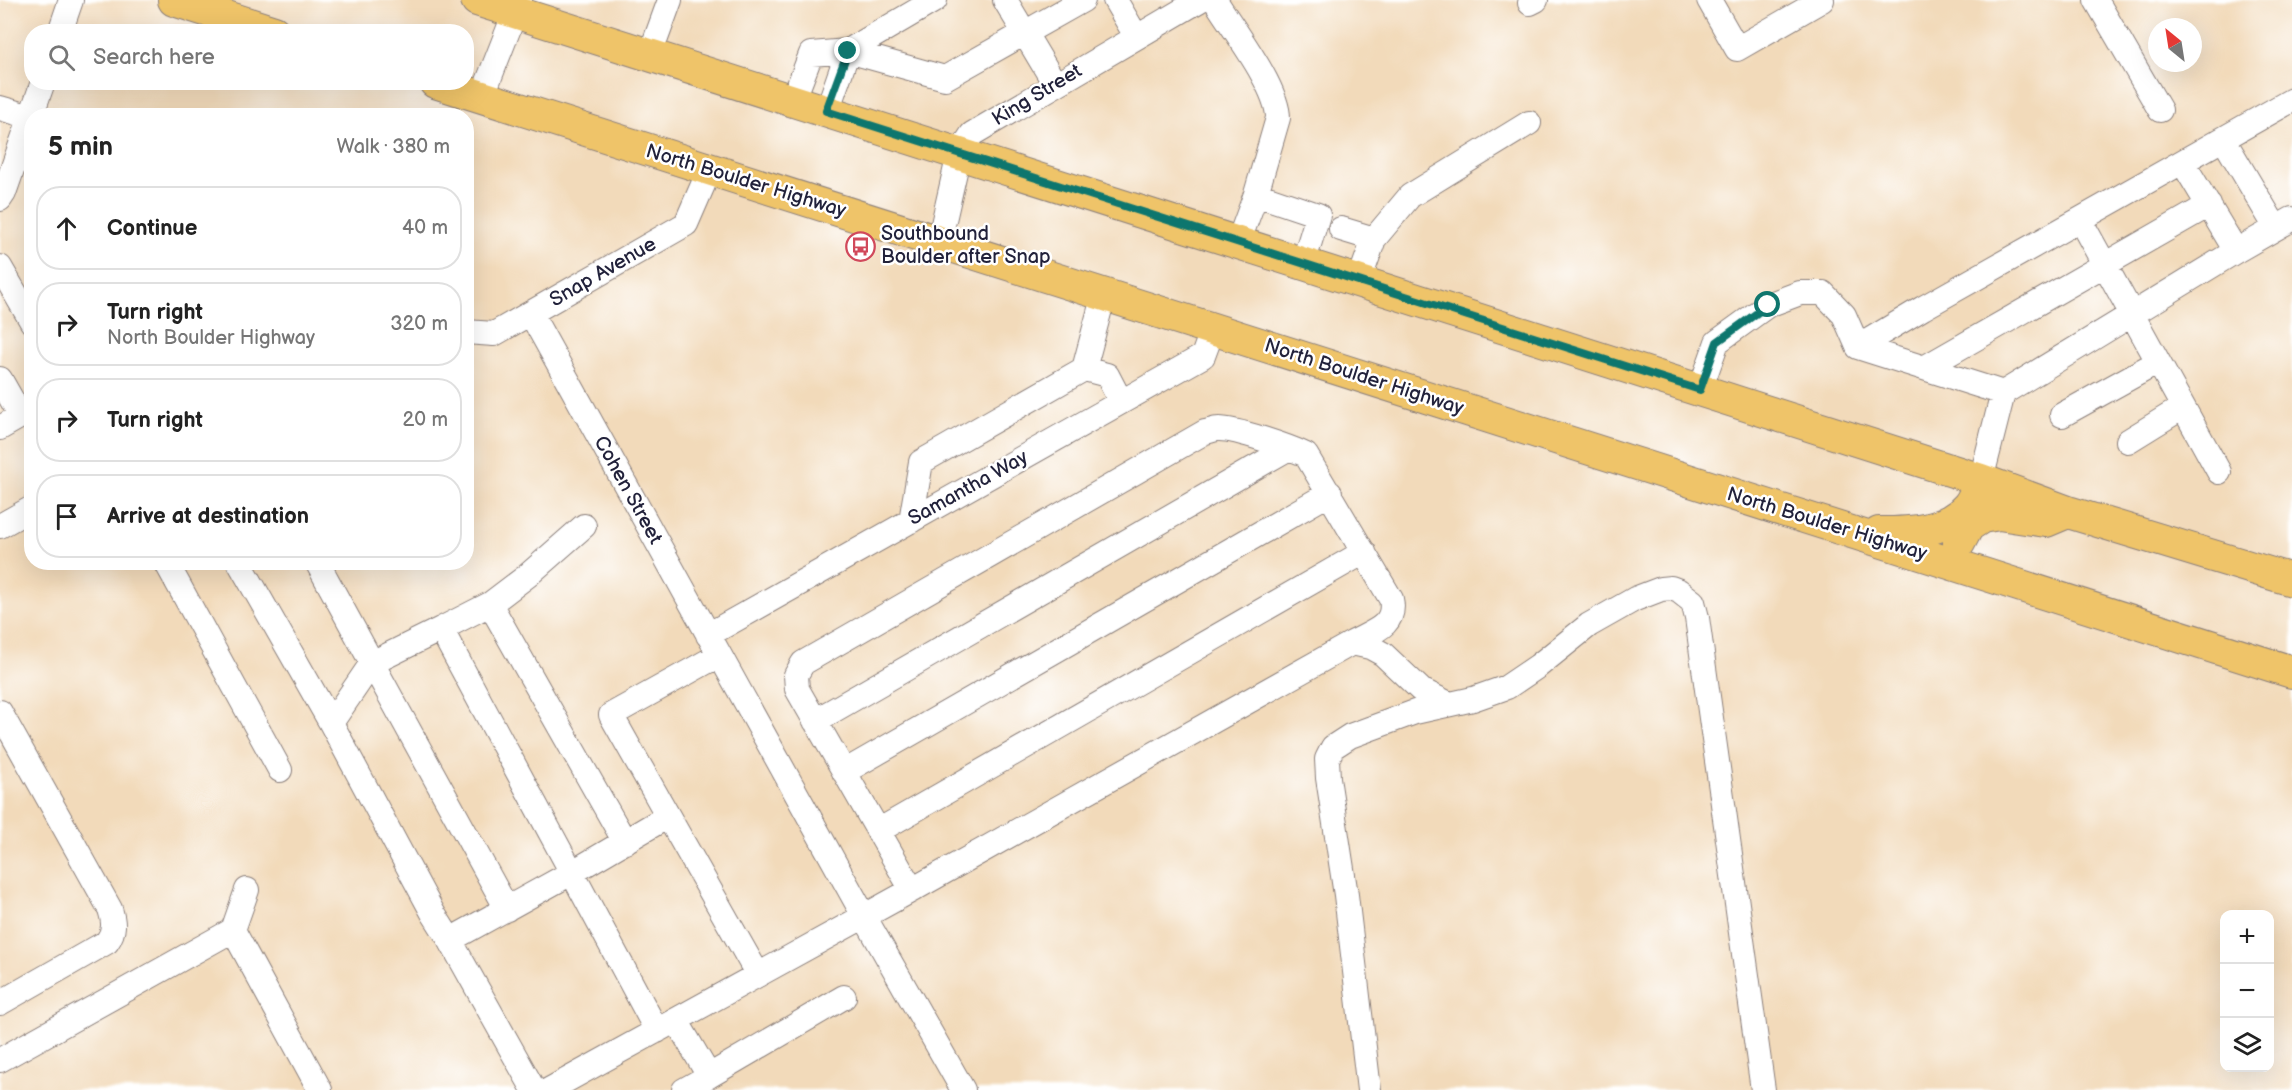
<!DOCTYPE html>
<html lang="en">
<head>
<meta charset="utf-8">
<style>
	:root { --surface:#fff; --page:#f6f6f6; --text:#222; --muted:#767676; --line:#e0e0e0 }
	body { margin:0; font-family:"Balsamiq Sans",sans-serif; background:var(--page); color:var(--text) }
	.controls { position:absolute; right:18px; bottom:18px; display:grid; overflow:hidden; border-radius:12px; box-shadow:0 6px 24px #0002 }
	.controls button { width:54px; height:54px; display:grid; place-items:center; padding:0; border:0; border-bottom:2px solid var(--line); background:var(--surface); color:var(--text); font:30px sans-serif }
	.compass { position:absolute; left:2148px; top:18px; width:54px; height:54px; border-radius:50%; background:var(--surface); box-shadow:0 6px 24px #0002; rotate:330deg }
	.stop { position:absolute; width:18px; height:18px; margin:-14px; border:4px solid #0f766e; border-radius:50%; background:#fff }
	.stop.end { background:#0f766e; border-color:#fff; box-shadow:0 2px 6px #0008 }
	.list { margin:0; padding:0; list-style:none }
	h2 { display:flex; justify-content:space-between; align-items:center; height:78px; margin:0; padding:0 24px; font-size:26px }
	h2 small { font-size:20px; font-weight:400; color:var(--muted) }
	.list li { display:grid; grid-template-columns:39px 1fr auto; gap:18px; align-items:center; box-sizing:border-box; height:84px; margin:0 12px 12px; padding:0 12px; border:2px solid var(--line); border-radius:24px }
	.list b { display:block; font-size:22px; white-space:nowrap }
	.list p { margin:0; font-size:20px; white-space:nowrap; color:var(--muted) }
	.list em { font-size:20px; font-style:normal; color:var(--muted) }
	.icon { flex:none; width:33px; height:33px; fill:none; stroke:currentColor; stroke-width:2; stroke-linecap:round; stroke-linejoin:round }
	.map { position:relative; flex:none; width:2292px; height:1090px; overflow:hidden }
	.search { position:absolute; background:var(--surface); box-shadow:0 6px 24px #0002; left:24px; top:24px; width:450px; height:66px; display:flex; align-items:center; gap:15px; box-sizing:border-box; padding:0 21px; border-radius:24px; color:var(--muted); font-size:22px }
	.panel { position:absolute; background:var(--surface); box-shadow:0 6px 24px #0002; left:24px; top:108px; width:450px; height:462px; border-radius:24px }
	.map>svg:first-child { display:block }
	.lines { fill:none; stroke-linecap:round; stroke-linejoin:round }
	.minor-casing { stroke:#8a7e7a; stroke-width:26 }
	.major-casing { stroke:#8a7e7a; stroke-width:34 }
	.minor { stroke:#fff; stroke-width:24 }
	.major { stroke:#efc469; stroke-width:32 }
	.route { stroke:#0f766e; stroke-width:8 }
	.labels { text-anchor:middle; dominant-baseline:central; stroke-width:5; stroke-linejoin:round; paint-order:stroke }
	.street-label { font-size:20px; fill:#22223b; stroke:#fff }
	.poi-label { font-size:20px; fill:#22223b; stroke:#fff; text-anchor:start }
</style>
</head>
<body>
<div class="map">
<svg width="2292" height="1090" viewBox="0 0 2292 1090">
	<rect width="100%" height="100%" fill="#fff"/>
	<filter id="ink" filterUnits="userSpaceOnUse"><feTurbulence type="fractalNoise" baseFrequency=".0167" numOctaves="2"/><feDisplacementMap in="SourceGraphic" scale="12" xChannelSelector="R" yChannelSelector="G"/><feConvolveMatrix kernelMatrix="1 2 1 2 8 2 1 2 1" color-interpolation-filters="sRGB"/></filter>
	<filter id="wash" filterUnits="userSpaceOnUse"><feTurbulence type="fractalNoise" baseFrequency=".008" numOctaves="4" result="noise"/><feDisplacementMap in="SourceGraphic" scale="24" xChannelSelector="R" yChannelSelector="G"/><feGaussianBlur stdDeviation="1.35" result="paint"/><feColorMatrix in="noise" values="0 0 0 0 0 0 0 0 0 0 0 0 0 0 0 0 0 1.4 0 .05"/><feComposite in="paint" operator="in"/></filter>
	<g filter="url(#wash)">
		<rect width="100%" height="100%" fill="#f2daba"/>
	</g>
	<g filter="url(#ink)">
		<g class="lines">
			<defs>
				<path id="minor" d="M1005 0 1055 84
					M1115 0 1136 36
					M1215 0C1232 28 1278 87 1278 118L1256 194
					M1709 0 1737 49 1822 0
					M2096 0 2160 110
					M1530 3 1536 0
					M60 32 71 0
					M650 55 670 0
					M482 97 520 0
					M793 101 811 54 848 51 945 78 1083 0
					M0 108 31 117
					M827 111 848 51 935 0
					M2224 140 2276 228
					M2183 163 2236 251 2292 219
					M0 199 4 193 43 82
					M2080 220 2219 472
					M1341 229 1374 239 1359 281
					M1374 239 1410 196 1529 123
					M939 242 959 154 972 134 1200 0
					M1238 243 1256 194 1318 215 1303 264
					M0 267 32 322
					M531 314 864 916 963 1090
					M466 332 494 334 686 224 709 171
					M1924 368 2209 205
					M1084 369 1107 375 1121 402
					M0 379 21 416 0 428
					M1700 390 1717 342 1768 305 1800 293H1823L1844 315 1858 347
					M2003 393 1858 347 1923 308 2292 100
					M2062 415 2158 362
					M2128 441 2183 407
					M1981 480 2003 393 2236 251
					M911 521 921 462 1084 369 1104 294
					M0 526 32 508
					M584 526 527 576 490 604 625 842
					M166 562 280 770
					M239 562 331 723 433 913 450 940
					M317 562 372 663 331 723
					M490 604 441 629 657 1031
					M441 629 372 663 507 909
					M708 635 1203 356 1213 329
					M1352 643 1370 647 1383 654 1421 690 1449 704
					M0 712 110 909C114 922 115 931 107 942L0 1003
					M815 721 1289 448
					M844 772 1330 493
					M668 816 611 715 719 655
					M878 831 1364 552
					M233 930 247 890
					M676 1020 709 1076 844 997
					M0 1060 233 930 320 1090
					M534 1090 450 940 573 872 668 816 758 975
					M549 1090 912 890 1352 643C1372 632 1397 626 1391 599L1306 455C1289 447 1237 429 1219 429 1214 429 1210 431 1205 432L803 663 796 675 797 689 912 890
					M684 1090 709 1076
					M1369 1090 1346 895 1328 778 1327 759 1333 747 1350 736 1415 712 1473 699 1507 687 1538 666 1589 625 1635 599 1661 589 1671 588 1679 591 1693 602 1697 618 1763 1090"/>
				<path id="major" d="M174 0 274 32
					M477 0 1981 480 2068 512 2292 580
					M435 82 2292 672
					M1879 533C1911 533 1946 532 1968 506 1974 499 1977 489 1981 480
					M1959 543 1968 526 1982 517 1999 514 2046 521 2065 513"/>
			</defs>
			<use href="#minor" class="minor-casing"/>
			<use href="#major" class="major-casing"/>
			<use href="#minor" class="minor"/>
			<use href="#major" class="major"/>
		</g>
	</g>
	<g class="lines" filter="url(#ink)">
		<path class="route" d="M848 51 826 111 1700 390 1717 342 1768 305"/>
	</g>
	<defs>
		<symbol id="bus-ring" viewBox="-11 -11 22 22"><circle r="9.5" fill="#fff" stroke="#d1495b" stroke-width="1.5"/><path d="M-5-6H5V4H4V6H2V4H-2V6H-4V4H-5ZM-3.5-4V0h7V-4ZM-3.5 1.2v1.5H-2V1.2ZM2 1.2v1.5H3.5V1.2Z" fill="#d1495b"/></symbol>
	</defs>
	<g fill-rule="evenodd">
		<use href="#bus-ring" x="844" y="230" width="33" height="33"/>
	</g>
	<g class="labels">
		<g class="street-label">
			<text transform="translate(1037 95) rotate(-31)">King Street</text>
			<text transform="translate(746 181) rotate(17)">North Boulder Highway</text>
			<text transform="translate(603 272) rotate(-30)">Snap Avenue</text>
			<text transform="translate(1364 377) rotate(18)">North Boulder Highway</text>
			<text transform="translate(968 488) rotate(-29)">Samantha Way</text>
			<text transform="translate(628 490) rotate(61)">Cohen Street</text>
			<text transform="translate(1827 524) rotate(17)">North Boulder Highway</text>
		</g>
		<g class="poi-label">
			<text x="881" y="234">Southbound<tspan x="881" dy="23">Boulder after Snap</tspan></text>
		</g>
	</g>
</svg>
<div class="controls">
<button>+</button>
<button>−</button>
<button><svg class="icon" aria-label="layers" viewBox="0 0 24 24"><path d="M12 4l9 5-9 5-9-5zM3 14l9 5 9-5"/></svg></button>
</div>
<svg class="compass" viewBox="-18 -18 36 36"><path d="M0-13l5 13h-10z" fill="#e53935"/><path d="M0 13l5-13h-10z" fill="#767676"/></svg>
<div class="stop" style="left:1768px;top:305px"></div>
<div class="stop end" style="left:848px;top:51px"></div>
<div class="search"><svg class="icon" aria-label="search" viewBox="0 0 24 24"><circle cx="10" cy="10" r="6"/><path d="M15 15l6 6"/></svg>Search here</div>
<section class="panel">
<h2>5 min<small>Walk · 380 m</small></h2>
<ul class="list">
<li><svg class="icon" aria-label="ahead" viewBox="0 0 24 24"><path d="M12 20V5M6 11l6-6 6 6"/></svg><div><b>Continue</b></div><em>40 m</em></li>
<li><svg class="icon" aria-label="right" viewBox="0 0 24 24"><path d="M7 20v-9h11M14 6l5 5-5 5"/></svg><div><b>Turn right</b><p>North Boulder Highway</p></div><em>320 m</em></li>
<li><svg class="icon" aria-label="right" viewBox="0 0 24 24"><path d="M7 20v-9h11M14 6l5 5-5 5"/></svg><div><b>Turn right</b></div><em>20 m</em></li>
<li><svg class="icon" aria-label="arrive" viewBox="0 0 24 24"><path d="M6 21V4h12l-3 4 3 4H6"/></svg><div><b>Arrive at destination</b></div></li>
</ul>
</section>
</div>
</body>
</html>
